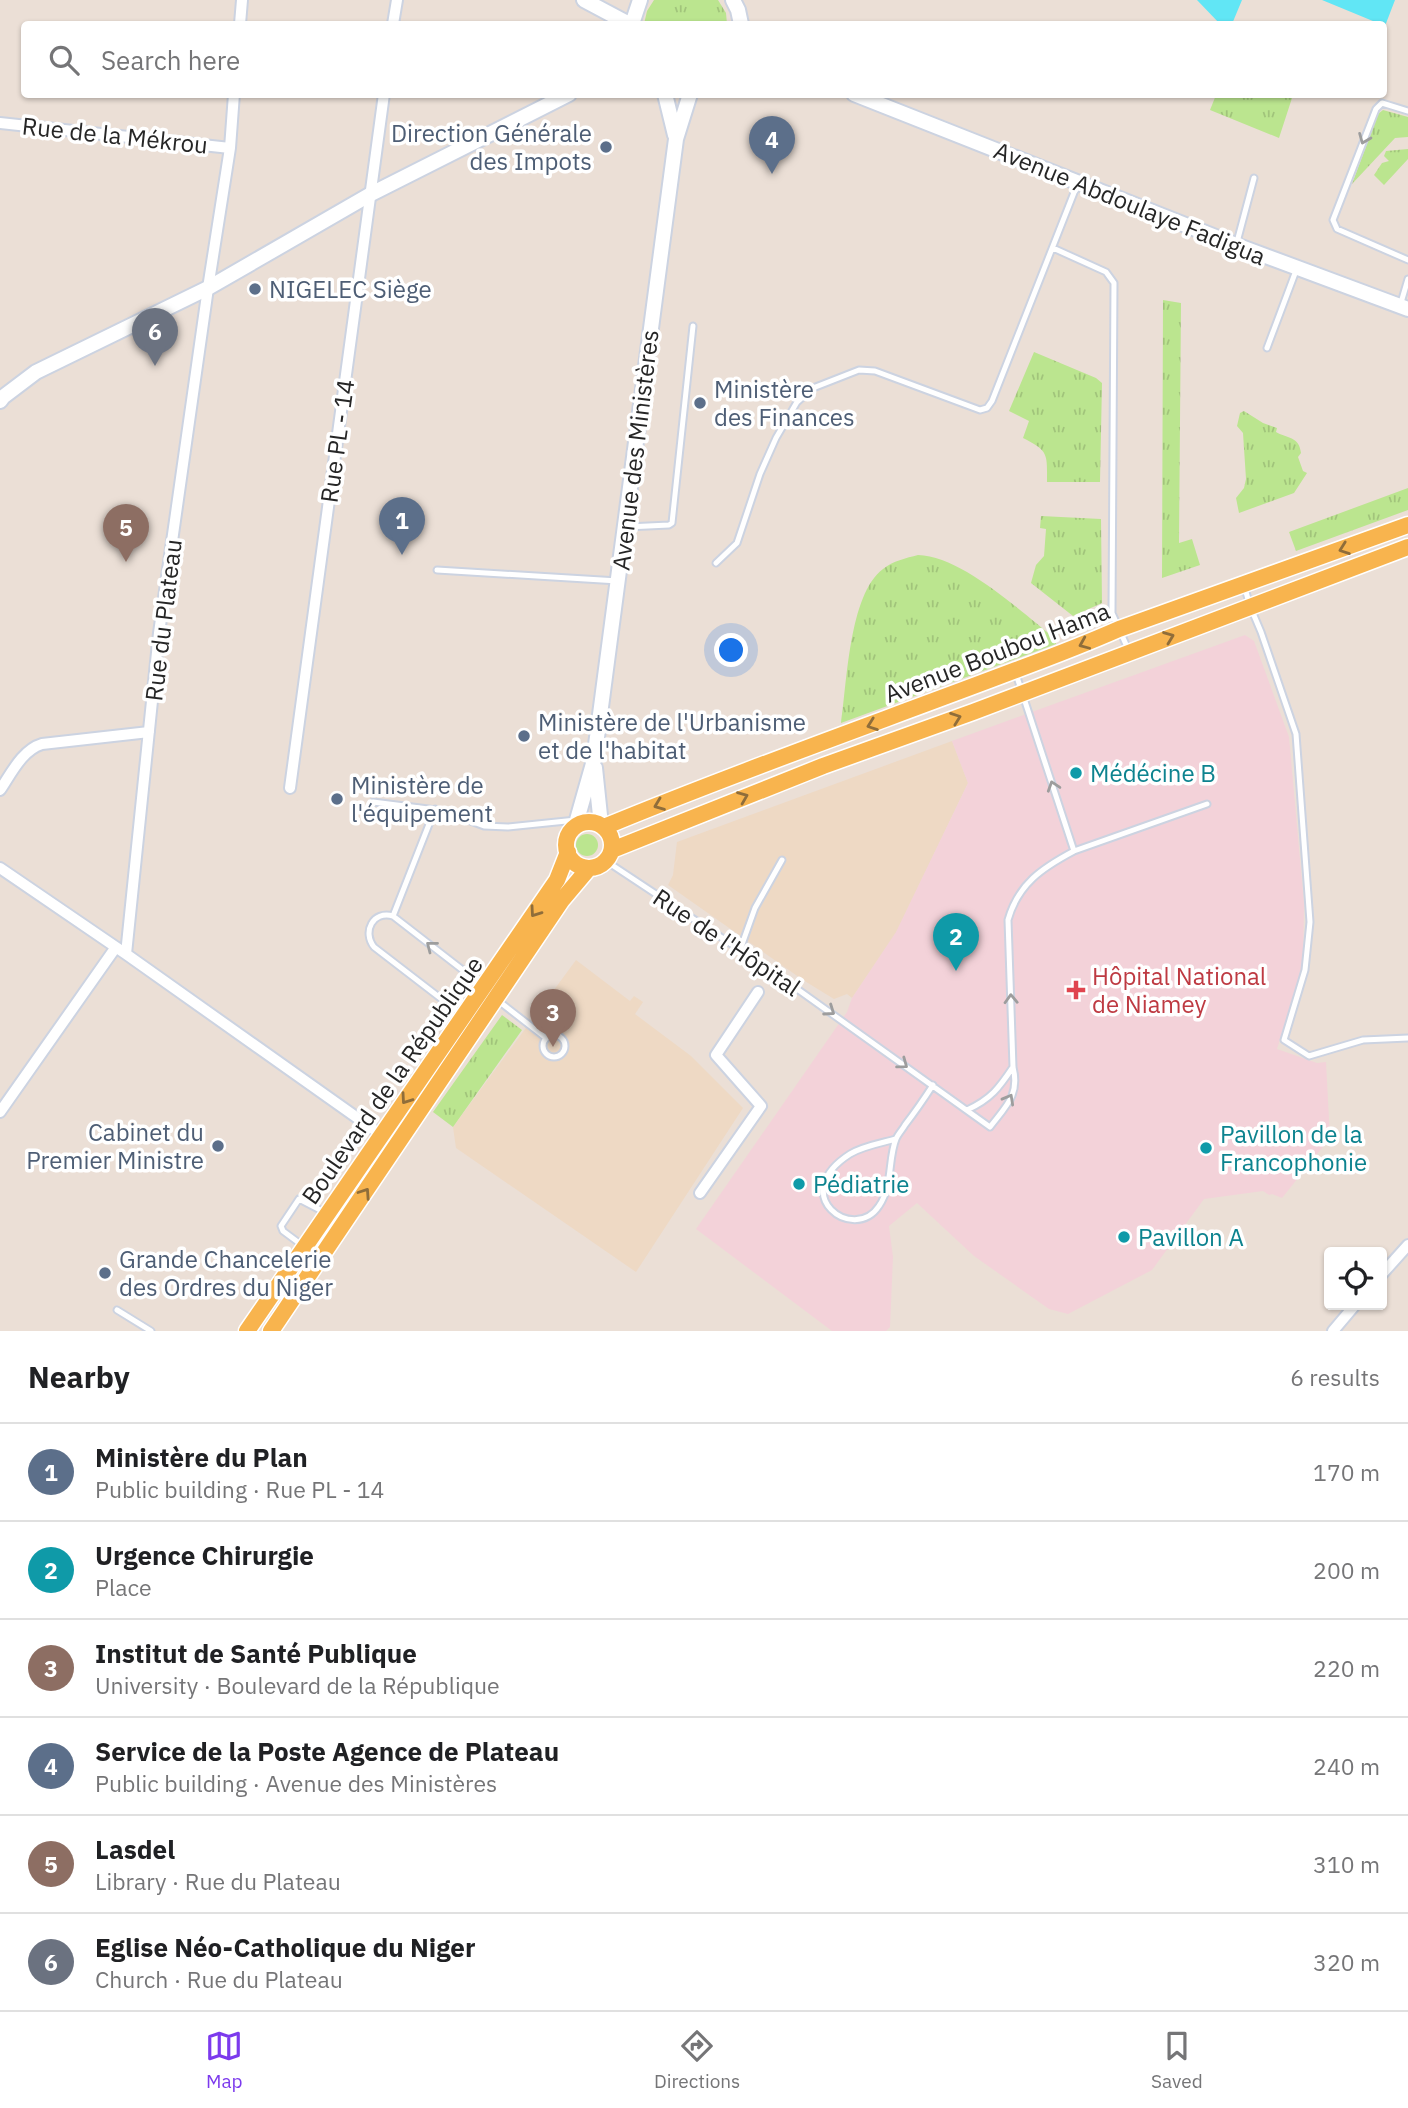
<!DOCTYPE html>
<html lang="en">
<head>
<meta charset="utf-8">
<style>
	:root { --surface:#fff; --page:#f2f2f2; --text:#202124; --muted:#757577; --line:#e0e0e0; --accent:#7c3aed }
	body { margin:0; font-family:"IBM Plex Sans",sans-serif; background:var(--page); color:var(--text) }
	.controls { position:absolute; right:21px; bottom:21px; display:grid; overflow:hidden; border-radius:7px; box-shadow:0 2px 5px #0004 }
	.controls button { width:63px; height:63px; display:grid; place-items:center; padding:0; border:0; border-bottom:2px solid var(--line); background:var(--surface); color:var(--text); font:35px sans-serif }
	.you { position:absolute; left:732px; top:651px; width:24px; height:24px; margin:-18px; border:5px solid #fff; border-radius:50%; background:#1a73e8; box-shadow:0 0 0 10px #1a73e833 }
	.badge { display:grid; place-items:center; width:46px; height:46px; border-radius:50%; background:var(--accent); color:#fff; font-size:23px; font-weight:700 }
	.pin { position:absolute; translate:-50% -58px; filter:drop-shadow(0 2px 4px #0008) }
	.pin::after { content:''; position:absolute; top:37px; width:24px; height:21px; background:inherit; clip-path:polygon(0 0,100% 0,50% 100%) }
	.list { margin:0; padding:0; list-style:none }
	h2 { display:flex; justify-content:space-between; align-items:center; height:91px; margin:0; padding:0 28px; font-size:30px }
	h2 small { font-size:23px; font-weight:400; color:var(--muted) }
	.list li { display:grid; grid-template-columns:46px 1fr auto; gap:21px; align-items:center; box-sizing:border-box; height:98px; padding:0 28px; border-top:2px solid var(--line) }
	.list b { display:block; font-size:26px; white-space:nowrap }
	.list p { margin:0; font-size:23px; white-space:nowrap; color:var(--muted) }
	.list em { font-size:23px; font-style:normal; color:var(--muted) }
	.icon { flex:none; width:38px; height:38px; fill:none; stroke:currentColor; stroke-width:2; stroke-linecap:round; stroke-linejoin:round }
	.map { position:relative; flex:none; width:1408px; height:1331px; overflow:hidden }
	.search { position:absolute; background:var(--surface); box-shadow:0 2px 5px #0004; left:21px; right:21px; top:21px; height:77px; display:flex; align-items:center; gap:18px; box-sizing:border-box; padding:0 24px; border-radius:7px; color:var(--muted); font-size:26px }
	.sheet { height:679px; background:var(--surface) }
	nav { display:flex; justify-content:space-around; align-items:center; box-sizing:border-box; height:98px; border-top:2px solid var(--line); background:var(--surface); font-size:19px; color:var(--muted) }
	nav a { display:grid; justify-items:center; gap:4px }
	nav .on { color:var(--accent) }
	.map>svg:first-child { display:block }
	.education { fill:#eed9c4 }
	.medical { fill:#f3d2d9 }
	.grass { fill:url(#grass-tufts) }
	.garden { fill:#bbe58f }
	.water { fill:#61e6f5 }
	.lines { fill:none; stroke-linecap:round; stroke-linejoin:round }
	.lane-casing { stroke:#ccd3e1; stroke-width:9 }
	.street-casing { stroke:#ccd3e1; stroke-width:14 }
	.secondary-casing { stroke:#ccd3e1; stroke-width:18 }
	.primary-casing { stroke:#fff; stroke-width:19 }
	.lane { stroke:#fff; stroke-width:5 }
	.street { stroke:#fff; stroke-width:10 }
	.secondary { stroke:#fff; stroke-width:14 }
	.primary { stroke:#f8b44e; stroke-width:16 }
	.oneway { stroke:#9d9d9d }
	.oneway2 { stroke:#8f6d3a }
	.service-dot { fill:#5c6f8a; stroke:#fff; stroke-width:2.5 }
	.culture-dot { fill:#0f9aa8; stroke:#fff; stroke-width:2.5 }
	.health-dot { fill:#e0444e; stroke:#fff; stroke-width:2.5 }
	.labels { text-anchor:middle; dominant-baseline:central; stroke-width:7; stroke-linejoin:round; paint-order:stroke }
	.service-label { font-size:24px; fill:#4e5e75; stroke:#fff; text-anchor:start }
	.street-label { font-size:24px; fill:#262626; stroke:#fff }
	.culture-label { font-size:24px; fill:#0d838f; stroke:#fff; text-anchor:start }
	.health-label { font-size:24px; fill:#be3a42; stroke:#fff; text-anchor:start }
</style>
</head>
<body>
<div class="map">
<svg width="1408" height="1331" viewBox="0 0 1408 1331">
	<defs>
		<pattern id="grass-tufts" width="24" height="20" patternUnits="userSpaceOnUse" patternTransform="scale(1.75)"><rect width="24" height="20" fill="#bbe58f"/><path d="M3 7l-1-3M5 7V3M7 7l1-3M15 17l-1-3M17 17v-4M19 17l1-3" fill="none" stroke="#a1c47b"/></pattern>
	</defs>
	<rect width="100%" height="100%" fill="#ebdfd6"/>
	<path class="education" d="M952 741 968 783 896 933 852 998 847 994 834 999 803 980 668 885 673 875 677 842Z
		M576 960 630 1001 634 996 643 1002 635 1014 691 1056 743 1108 636 1272 456 1148 453 1127Z"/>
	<path class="medical" d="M1245 635 1254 641 1289 737 1304 904 1303 965 1277 1049 1317 1063 1326 1062 1330 1138 1282 1198 1272 1194 1269 1195 1263 1191 1204 1199 1152 1270 1068 1314 1049 1309 974 1256 917 1203 889 1226 893 1257 890 1327 886 1331H832L696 1229 847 1012 852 998 896 932 968 783 952 741Z"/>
	<path class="grass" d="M654 0H718L726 13 727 24H644L647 11Z
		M1216 95V94L1293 95 1279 138 1210 110Z
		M1383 110 1408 117V137L1395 138 1352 184 1378 114Z
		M1408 149V159L1384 185 1374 175 1382 163 1389 161 1384 156 1386 151Z
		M1163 300 1181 303 1179 543 1192 539 1200 565 1162 578Z
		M1034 352 1096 378 1102 383 1100 482H1047C1047 454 1049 451 1023 438L1029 421 1009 411Z
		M1244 411 1263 423 1277 428 1276 432C1288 439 1299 436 1301 453L1298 457 1303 471 1307 473 1294 493 1239 513 1236 498 1244 488 1246 479 1243 433 1237 426 1240 413Z
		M1408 488V510L1296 551 1289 532Z
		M1041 516 1101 519 1102 603 1073 616 1031 583 1036 565 1044 556 1046 529 1040 528Z
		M918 555C962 556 1021 612 1056 639V644L841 723C847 684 849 594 883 569 893 561 906 558 918 555Z
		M502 1015 522 1030 453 1127 433 1112Z"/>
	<path class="garden" d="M576 845a11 11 0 1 1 22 0a11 11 0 1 1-22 0Z"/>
	<path class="water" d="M1197 0H1242L1232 24H1220Z
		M1322 0H1395L1385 26Z"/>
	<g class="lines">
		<defs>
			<path id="lane" d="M1408 111 1382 103 1376 109 1333 220 1337 229 1408 260
				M1237 242 1254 178
				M1053 248 1106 272 1114 283 1112 613 1128 649
				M1400 306 1408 279
				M1267 348 1297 268
				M627 527 669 525 672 523 693 326
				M716 563 737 543 760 474 776 438 797 402 813 388 859 370 875 371 980 410 987 408 992 401 1077 185
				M437 570 618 581
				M1244 585 1250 606 1261 632 1296 734 1310 922 1305 970 1284 1040 1309 1056 1363 1040 1408 1038
				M1015 671 1074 851
				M373 802 444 811 484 826 508 827 576 820
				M606 861 772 971 990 1127C1006 1106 1020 1095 1013 1067L1008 920C1018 884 1042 868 1074 851L1207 804
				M393 916 435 809
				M740 950 755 908 782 860
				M496 999 546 1038
				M461 1014 374 947C362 932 373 910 393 916L482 985
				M543 1046a11 11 0 1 1 22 0a11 11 0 1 1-22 0Z
				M967 1110C991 1099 999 1088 1013 1067
				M896 1139C882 1143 863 1146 850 1154 786 1195 854 1244 879 1206 893 1186 888 1158 896 1139 898 1134 903 1129 905 1125 915 1112 924 1099 933 1085
				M318 1257 283 1231 281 1226 299 1199 326 1213 340 1223
				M117 1310 151 1331"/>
			<path id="street" d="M240 24 242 0
				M393 24 397 0
				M0 123 230 148
				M290 788 384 94
				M0 790C11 774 22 750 42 744L149 732
				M0 868 126 954 397 1146
				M126 954 159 633 208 288 230 148 234 94
				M0 1112 116 947
				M700 1193 761 1106 716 1055 758 992
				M1382 1274 1408 1245
				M1333 1331 1355 1305"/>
			<path id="secondary" d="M584 0 629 24
				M733 0 738 10 741 24
				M632 24 640 0
				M665 94 675 135
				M854 94 1236 245 1408 309
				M0 401 3 397 36 372 208 288 371 194 569 94
				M595 768 601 825
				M575 827 594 760 676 139 690 94"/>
			<path id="primary" d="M566 845a23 23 0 1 1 46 0a23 23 0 1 1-46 0Z
				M604 827C739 771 879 722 1016 670 1051 657 1085 644 1119 629L1408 525
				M612 850 823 766 973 712 1408 547
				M247 1331 557 880 568 852
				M271 1331 562 900 589 868"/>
		</defs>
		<use href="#lane" class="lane-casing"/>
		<use href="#street" class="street-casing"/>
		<use href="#secondary" class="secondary-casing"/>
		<use href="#primary" class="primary-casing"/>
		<use href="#lane" class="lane"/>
		<use href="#street" class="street"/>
		<use href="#secondary" class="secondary"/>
		<use href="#primary" class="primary"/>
	</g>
	<defs><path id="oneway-chevron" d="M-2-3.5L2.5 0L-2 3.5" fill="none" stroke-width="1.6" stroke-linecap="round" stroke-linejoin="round" transform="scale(1.75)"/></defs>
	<g class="oneway">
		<use href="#oneway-chevron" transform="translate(1364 139) rotate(112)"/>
		<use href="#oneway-chevron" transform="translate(1053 786) rotate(-108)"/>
		<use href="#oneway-chevron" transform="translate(431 946) rotate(-142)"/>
		<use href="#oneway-chevron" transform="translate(1011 999) rotate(-92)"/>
		<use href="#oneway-chevron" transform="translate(830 1011) rotate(35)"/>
		<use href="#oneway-chevron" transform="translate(903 1064) rotate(36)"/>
		<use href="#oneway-chevron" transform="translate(1009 1099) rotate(-61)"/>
	</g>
	<g class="oneway2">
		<use href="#oneway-chevron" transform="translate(1344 549) rotate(160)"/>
		<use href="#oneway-chevron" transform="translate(1169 637) rotate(-21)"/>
		<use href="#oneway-chevron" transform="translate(1084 644) rotate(157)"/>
		<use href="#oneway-chevron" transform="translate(956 718) rotate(-20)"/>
		<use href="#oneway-chevron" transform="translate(872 725) rotate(160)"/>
		<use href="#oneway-chevron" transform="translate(743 797) rotate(-22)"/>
		<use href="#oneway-chevron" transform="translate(659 805) rotate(159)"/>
		<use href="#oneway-chevron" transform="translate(535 912) rotate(125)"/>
		<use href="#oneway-chevron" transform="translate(406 1099) rotate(125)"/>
		<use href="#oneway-chevron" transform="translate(365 1193) rotate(-56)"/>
	</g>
	<g class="service-dot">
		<circle cx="606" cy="147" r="7"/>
		<circle cx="255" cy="289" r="7"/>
		<circle cx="700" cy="403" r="7"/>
		<circle cx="524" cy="736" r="7"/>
		<circle cx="337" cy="799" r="7"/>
		<circle cx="218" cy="1146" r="7"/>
		<circle cx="105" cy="1273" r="7"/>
	</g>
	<g class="culture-dot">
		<circle cx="1076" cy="773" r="7"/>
		<circle cx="1206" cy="1148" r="7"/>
		<circle cx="799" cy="1184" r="7"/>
		<circle cx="1124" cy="1237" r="7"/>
	</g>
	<path class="health-dot" d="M1072.5 979.5h7v7h7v7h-7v7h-7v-7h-7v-7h7z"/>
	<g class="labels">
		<g class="service-label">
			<text x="592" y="133" text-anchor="end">Direction Générale<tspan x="592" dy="28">des Impots</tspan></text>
			<text x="269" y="289">NIGELEC Siège</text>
			<text x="714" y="389">Ministère<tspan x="714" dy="28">des Finances</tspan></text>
			<text x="538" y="722">Ministère de l'Urbanisme<tspan x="538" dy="28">et de l'habitat</tspan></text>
			<text x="351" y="785">Ministère de<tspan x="351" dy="28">l'équipement</tspan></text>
			<text x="204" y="1132" text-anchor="end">Cabinet du<tspan x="204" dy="28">Premier Ministre</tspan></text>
			<text x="119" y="1259">Grande Chancelerie<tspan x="119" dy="28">des Ordres du Niger</tspan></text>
		</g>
		<g class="street-label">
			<text transform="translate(115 135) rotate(6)">Rue de la Mékrou</text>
			<text transform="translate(1130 203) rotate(22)">Avenue Abdoulaye Fadigua</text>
			<text transform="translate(337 441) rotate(-82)">Rue PL - 14</text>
			<text transform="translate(635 450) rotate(-83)">Avenue des Ministères</text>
			<text transform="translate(163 620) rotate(-83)">Rue du Plateau</text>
			<text transform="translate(997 652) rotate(-21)">Avenue Boubou Hama</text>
			<text transform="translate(727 942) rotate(34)">Rue de l'Hôpital</text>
			<text transform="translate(392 1080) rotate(-55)">Boulevard de la République</text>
		</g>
		<g class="culture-label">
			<text x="1090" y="773">Médécine B</text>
			<text x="1220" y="1134">Pavillon de la<tspan x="1220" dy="28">Francophonie</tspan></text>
			<text x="813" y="1184">Pédiatrie</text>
			<text x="1138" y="1237">Pavillon A</text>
		</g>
		<g class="health-label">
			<text x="1092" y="976">Hôpital National<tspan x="1092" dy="28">de Niamey</tspan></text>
		</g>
	</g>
</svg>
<div class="controls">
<button><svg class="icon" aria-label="locate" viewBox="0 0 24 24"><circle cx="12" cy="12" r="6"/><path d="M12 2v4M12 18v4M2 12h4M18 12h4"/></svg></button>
</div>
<div class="you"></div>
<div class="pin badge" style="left:402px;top:555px;background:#5c6f8a">1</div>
<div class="pin badge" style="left:956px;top:971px;background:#0f9aa8">2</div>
<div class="pin badge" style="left:553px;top:1047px;background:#8d6e63">3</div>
<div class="pin badge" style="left:772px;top:174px;background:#5c6f8a">4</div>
<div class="pin badge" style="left:126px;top:562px;background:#8d6e63">5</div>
<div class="pin badge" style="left:155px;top:366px;background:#6b7280">6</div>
<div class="search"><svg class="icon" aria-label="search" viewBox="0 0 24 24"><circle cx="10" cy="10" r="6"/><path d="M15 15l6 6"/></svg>Search here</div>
</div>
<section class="sheet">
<h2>Nearby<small>6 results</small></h2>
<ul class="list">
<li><span class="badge" style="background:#5c6f8a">1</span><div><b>Ministère du Plan</b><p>Public building · Rue PL - 14</p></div><em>170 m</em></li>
<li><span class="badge" style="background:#0f9aa8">2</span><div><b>Urgence Chirurgie</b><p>Place</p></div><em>200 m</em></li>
<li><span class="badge" style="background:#8d6e63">3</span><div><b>Institut de Santé Publique</b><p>University · Boulevard de la République</p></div><em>220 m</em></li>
<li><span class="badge" style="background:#5c6f8a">4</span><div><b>Service de la Poste Agence de Plateau</b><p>Public building · Avenue des Ministères</p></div><em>240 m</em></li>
<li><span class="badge" style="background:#8d6e63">5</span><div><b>Lasdel</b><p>Library · Rue du Plateau</p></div><em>310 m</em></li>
<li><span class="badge" style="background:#6b7280">6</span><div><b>Eglise Néo-Catholique du Niger</b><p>Church · Rue du Plateau</p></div><em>320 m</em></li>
</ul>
</section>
<nav>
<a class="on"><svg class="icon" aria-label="map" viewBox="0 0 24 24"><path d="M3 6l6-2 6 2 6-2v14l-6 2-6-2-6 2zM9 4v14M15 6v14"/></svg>Map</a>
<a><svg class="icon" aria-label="directions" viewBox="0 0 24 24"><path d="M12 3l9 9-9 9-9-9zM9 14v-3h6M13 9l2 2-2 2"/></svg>Directions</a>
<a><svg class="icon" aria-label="saved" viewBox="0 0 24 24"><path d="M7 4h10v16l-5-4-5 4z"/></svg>Saved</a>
</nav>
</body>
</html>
